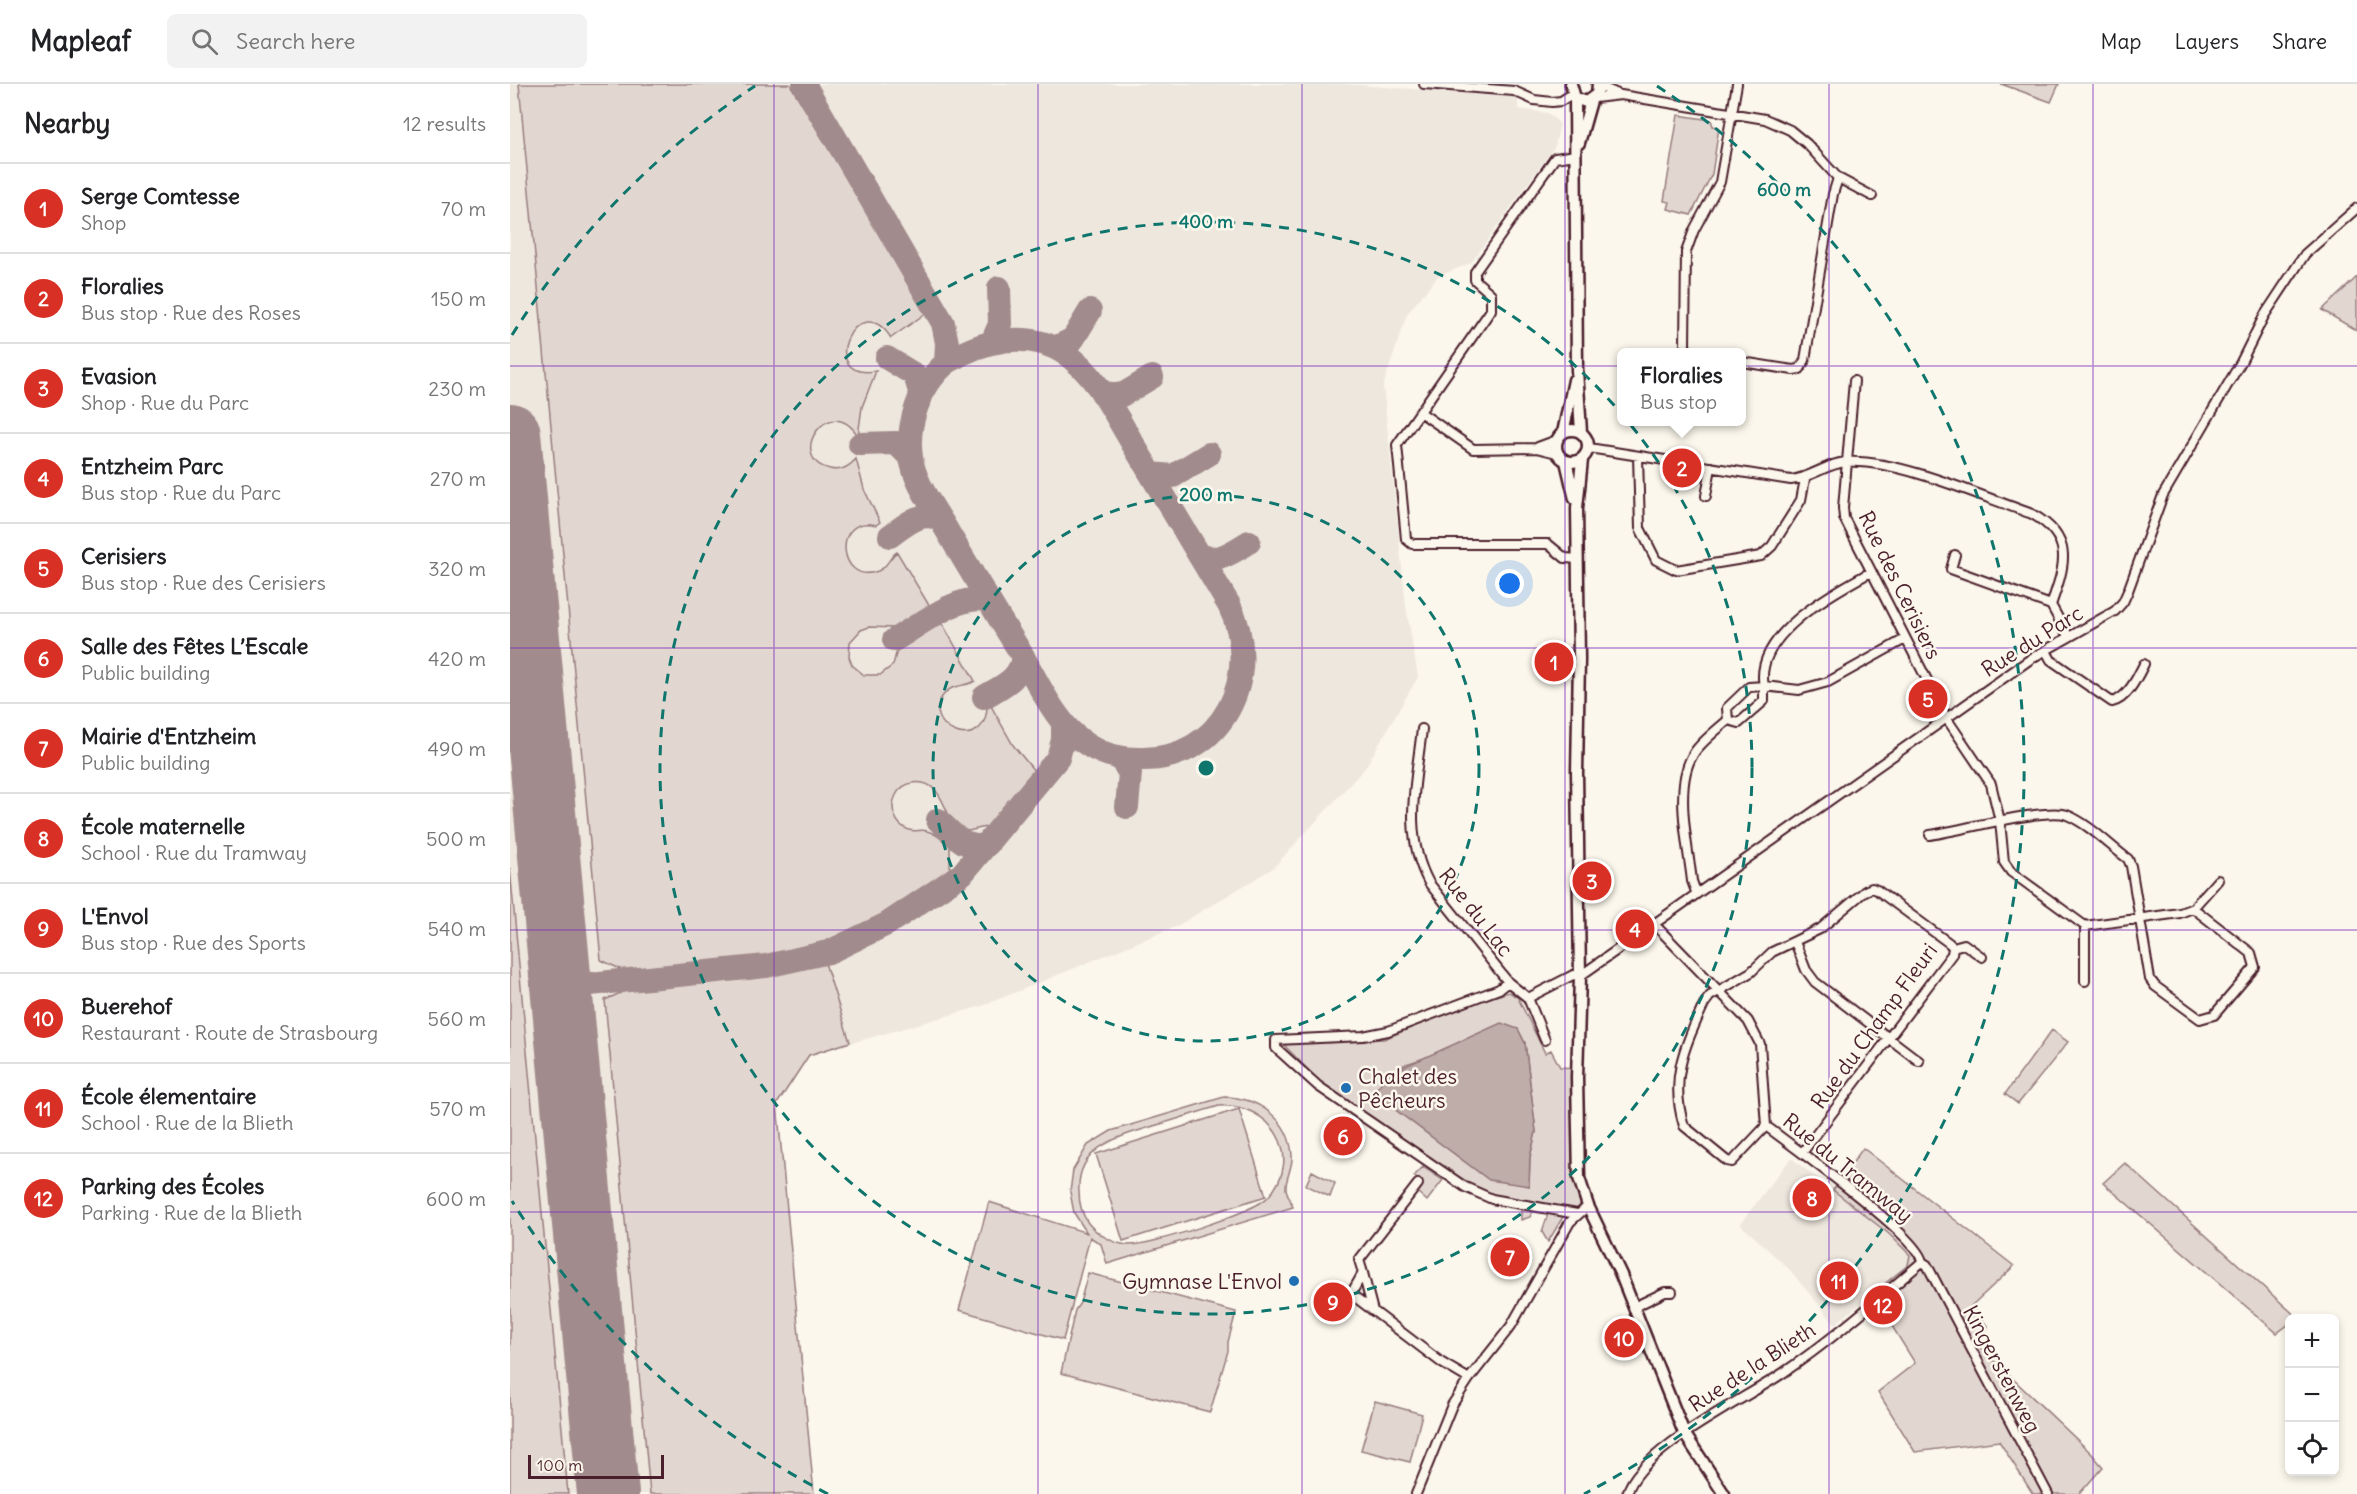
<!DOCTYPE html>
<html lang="en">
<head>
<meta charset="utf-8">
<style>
	:root { --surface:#fff; --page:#f2f2f2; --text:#202124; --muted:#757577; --line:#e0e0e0; --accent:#d93025 }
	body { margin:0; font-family:Delius,sans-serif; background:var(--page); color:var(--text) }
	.controls { position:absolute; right:18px; bottom:18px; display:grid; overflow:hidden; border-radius:9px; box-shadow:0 3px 9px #0003 }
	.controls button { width:54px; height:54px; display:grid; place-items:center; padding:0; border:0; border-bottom:2px solid var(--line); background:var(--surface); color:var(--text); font:30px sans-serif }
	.scale { position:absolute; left:18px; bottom:15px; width:136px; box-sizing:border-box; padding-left:6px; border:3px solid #4a1f2b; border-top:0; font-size:16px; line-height:21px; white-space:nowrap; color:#4a1f2b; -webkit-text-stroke:4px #fbf7ec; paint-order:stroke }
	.you { position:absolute; left:1000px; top:500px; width:21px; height:21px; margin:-15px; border:4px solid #fff; border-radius:50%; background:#1a73e8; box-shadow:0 0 0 9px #1a73e833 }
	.badge { display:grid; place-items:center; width:39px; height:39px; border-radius:50%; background:var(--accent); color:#fff; font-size:20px; font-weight:700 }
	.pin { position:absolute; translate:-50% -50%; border:3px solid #fff; box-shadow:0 2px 6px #0006 }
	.popup { position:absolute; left:1107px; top:264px; width:129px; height:78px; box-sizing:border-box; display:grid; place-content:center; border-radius:9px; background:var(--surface); filter:drop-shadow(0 2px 4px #0005); font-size:20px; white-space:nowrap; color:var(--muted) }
	.popup b { font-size:22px; color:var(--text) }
	.popup::after { content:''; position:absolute; left:50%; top:100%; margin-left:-12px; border:12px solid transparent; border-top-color:var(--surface) }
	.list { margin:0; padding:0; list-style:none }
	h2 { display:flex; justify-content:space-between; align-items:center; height:78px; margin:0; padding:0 24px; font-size:26px }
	h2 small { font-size:20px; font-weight:400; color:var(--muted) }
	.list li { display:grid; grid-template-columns:39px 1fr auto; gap:18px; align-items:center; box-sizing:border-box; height:90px; padding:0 24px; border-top:2px solid var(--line) }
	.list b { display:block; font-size:22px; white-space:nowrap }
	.list p { margin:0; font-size:20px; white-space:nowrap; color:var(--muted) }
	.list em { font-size:20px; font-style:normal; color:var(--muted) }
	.icon { flex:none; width:33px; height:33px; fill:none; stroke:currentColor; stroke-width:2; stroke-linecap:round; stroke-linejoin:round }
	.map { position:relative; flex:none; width:1847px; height:1410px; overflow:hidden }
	header { display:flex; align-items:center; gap:36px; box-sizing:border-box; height:84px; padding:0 30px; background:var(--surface); border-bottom:2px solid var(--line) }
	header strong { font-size:28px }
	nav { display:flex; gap:33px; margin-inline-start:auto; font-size:21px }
	.search { width:420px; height:54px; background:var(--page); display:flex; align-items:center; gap:15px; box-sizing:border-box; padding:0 21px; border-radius:9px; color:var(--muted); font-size:22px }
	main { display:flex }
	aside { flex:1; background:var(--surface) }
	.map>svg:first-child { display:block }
	.built { fill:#eee7de }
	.green { fill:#e2d7d0; stroke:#967b7e; stroke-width:1.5; fill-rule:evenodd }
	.water { fill:#bfadaa; stroke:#907477; stroke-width:1.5 }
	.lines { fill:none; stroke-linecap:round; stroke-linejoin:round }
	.taxiway { stroke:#a28b8c; stroke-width:24 }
	.runway { stroke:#a28b8c; stroke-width:62 }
	.minor-casing { stroke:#4a1f2b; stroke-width:12 }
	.secondary-casing { stroke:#4a1f2b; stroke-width:15 }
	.minor { stroke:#fbf7ec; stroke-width:8 }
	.secondary { stroke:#fbf7ec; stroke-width:10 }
	.grid { fill:none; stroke:#7b2cbf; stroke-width:1.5; stroke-opacity:0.55 }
	.ring { fill:none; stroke:#0f766e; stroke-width:3; stroke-dasharray:10 8 }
	.poi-dot { fill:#1f6fb2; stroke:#fbf7ec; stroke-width:2 }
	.labels { text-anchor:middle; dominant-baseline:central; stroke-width:5; stroke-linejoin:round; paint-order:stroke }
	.street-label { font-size:21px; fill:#4a1f2b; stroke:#fbf7ec }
	.poi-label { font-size:21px; fill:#4a1f2b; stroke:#fbf7ec; text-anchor:start }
	.centre { fill:#0f766e; stroke:#fbf7ec; stroke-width:3 }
	.ring-label { font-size:18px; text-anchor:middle; font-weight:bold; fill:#0f766e; stroke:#fbf7ec; stroke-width:5; stroke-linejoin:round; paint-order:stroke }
</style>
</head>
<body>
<header>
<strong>Mapleaf</strong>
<div class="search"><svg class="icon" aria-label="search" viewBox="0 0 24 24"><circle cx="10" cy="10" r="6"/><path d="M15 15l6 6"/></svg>Search here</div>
<nav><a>Map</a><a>Layers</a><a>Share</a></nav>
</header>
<main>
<aside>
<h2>Nearby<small>12 results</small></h2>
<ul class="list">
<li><span class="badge">1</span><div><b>Serge Comtesse</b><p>Shop</p></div><em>70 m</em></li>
<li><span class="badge">2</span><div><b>Floralies</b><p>Bus stop · Rue des Roses</p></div><em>150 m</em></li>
<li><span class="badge">3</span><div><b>Evasion</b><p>Shop · Rue du Parc</p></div><em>230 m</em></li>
<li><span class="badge">4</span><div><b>Entzheim Parc</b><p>Bus stop · Rue du Parc</p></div><em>270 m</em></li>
<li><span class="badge">5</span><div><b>Cerisiers</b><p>Bus stop · Rue des Cerisiers</p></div><em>320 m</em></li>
<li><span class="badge">6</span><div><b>Salle des Fêtes L’Escale</b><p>Public building</p></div><em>420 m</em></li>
<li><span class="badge">7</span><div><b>Mairie d'Entzheim</b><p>Public building</p></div><em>490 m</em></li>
<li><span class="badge">8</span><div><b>École maternelle</b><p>School · Rue du Tramway</p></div><em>500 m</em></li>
<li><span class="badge">9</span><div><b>L'Envol</b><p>Bus stop · Rue des Sports</p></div><em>540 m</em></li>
<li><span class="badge">10</span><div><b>Buerehof</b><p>Restaurant · Route de Strasbourg</p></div><em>560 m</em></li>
<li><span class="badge">11</span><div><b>École élementaire</b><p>School · Rue de la Blieth</p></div><em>570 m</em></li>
<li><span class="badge">12</span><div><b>Parking des Écoles</b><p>Parking · Rue de la Blieth</p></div><em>600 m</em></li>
</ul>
</aside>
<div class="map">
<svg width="1847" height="1410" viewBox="0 0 1847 1410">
	<rect width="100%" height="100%" fill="#fbf7ec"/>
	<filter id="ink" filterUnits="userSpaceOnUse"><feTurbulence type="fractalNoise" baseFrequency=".0167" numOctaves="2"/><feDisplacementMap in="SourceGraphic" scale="12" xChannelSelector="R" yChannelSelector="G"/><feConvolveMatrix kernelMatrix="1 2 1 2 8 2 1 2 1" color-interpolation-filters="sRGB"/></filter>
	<g filter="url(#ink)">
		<path class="built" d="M0 0H835L1008 13V25L1038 29 1050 40 1045 62 961 179 928 192 897 230 873 302 896 522 908 593 855 684 763 784 667 842 472 922 299 971 267 1020 304 1410H0Z
			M1281 1074 1378 1150 1400 1171 1398 1181 1325 1240 1278 1184 1230 1140Z"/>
		<path class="green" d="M9 0H280L416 229 381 254C348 201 304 297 366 287L352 323 348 352C319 306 275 375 320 385 331 388 339 383 346 375L354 405 370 438 366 441C321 430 328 503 368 487 378 483 379 473 387 468L420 523 386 544 359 543 351 546 340 558 339 573 342 581 354 591H370L383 581 387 566 414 548 432 539 465 597C455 603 443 600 435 609 407 641 473 674 477 624L481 622 503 661 525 688 486 737 480 742 458 747C436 742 438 719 425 706 414 694 393 697 386 711 379 724 385 741 399 746 405 748 412 745 417 747 426 749 433 756 440 762V784L388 823 316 857 249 874 167 882 112 886 91 876Z
			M1491 0H1549L1541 18Z
			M1168 31 1201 36 1203 42 1209 43 1202 90 1181 131 1158 125 1160 118 1154 117Z
			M1847 193V247L1812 226Z
			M0 784 58 1410H0Z
			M315 879 340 958 299 971 267 1020 304 1410H140L95 916 119 905 247 894Z
			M999 908 1008 914 1035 969 1041 966 1050 983 1064 984 1062 1084 1071 1120 1062 1131H1054L1038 1158 1032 1148 1039 1127 1023 1125 1020 1133 1011 1136V1123L998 1116 968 1107 896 1059 811 999 772 959 874 955 954 922ZM1008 945 1015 959 1026 1048 1020 1073 1019 1102 863 1010 878 990 896 980Z
			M1542 946 1558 958 1508 1020 1495 1010Z
			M714 1013C749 1013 780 1036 782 1072 783 1083 775 1095 776 1105 777 1110 781 1117 783 1123L597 1180 591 1160 580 1153 553 1256 449 1226 479 1118 577 1149 564 1129 560 1108 563 1086 578 1061 601 1047ZM709 1022C760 1018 796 1072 758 1113 745 1128 637 1163 617 1161 602 1159 587 1150 578 1139 572 1130 569 1119 569 1108 566 1061 612 1052 647 1041 668 1035 688 1028 709 1022Z
			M729 1025 756 1112 613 1157 586 1070Z
			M1353 1064 1504 1182 1461 1222 1478 1243 1464 1258 1581 1369 1593 1383 1569 1410H1523L1489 1357 1405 1368 1368 1308 1405 1279 1362 1210 1398 1181 1400 1171 1379 1150 1323 1106Z
			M1615 1079 1788 1234H1780L1779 1240 1767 1249 1593 1099Z
			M913 1083 933 1096 917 1117 906 1107 912 1100 904 1092Z
			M802 1087 825 1099 820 1113 796 1101Z
			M578 1189 726 1228 718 1258V1267L700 1328 551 1289 565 1226 570 1219Z
			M865 1317 912 1330 900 1378 851 1366Z"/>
		<path class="water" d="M991 939 1008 945 1015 959 1026 1048 1020 1073 1019 1102 979 1096 863 1009 878 990Z"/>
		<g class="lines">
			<path class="taxiway" d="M294 0 433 239 437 259 436 279C410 301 396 340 401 373 404 397 420 418 432 438 457 481 483 524 509 566 523 589 534 615 551 636 558 647 570 656 581 663 596 672 612 675 629 675 713 678 754 590 719 521 687 467 655 414 623 360 604 329 587 291 556 270 518 245 471 256 436 279
				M482 258 490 240 489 204
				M545 264 563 255 580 227
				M377 274 405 291 411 311
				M592 309 612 311 642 293
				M350 360 386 359 401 374
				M641 390 663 392 699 370
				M380 452C396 441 410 426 430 435
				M689 471C709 479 721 469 739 458
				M384 556C408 542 452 507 479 517
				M0 612 13 594 20 564
				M474 613C492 602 511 595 513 572
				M0 650 22 673 32 696
				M610 674 620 689 617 723
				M428 736C443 750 456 768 478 760
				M51 903 256 882 319 868 377 840 452 790 548 674 553 656V639"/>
			<path class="runway" d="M0 350 98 1410"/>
			<defs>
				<path id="minor" d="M914 0 1004 7 1024 16 1042 18 1051 17 1062 10
					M1089 2 1110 11
					M1085 14 1111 11 1255 35 1280 46 1297 60 1328 94 1362 112
					M1181 268 1175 263 1176 168 1184 146 1210 98 1227 0
					M1232 278 1283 286 1290 285 1295 276 1323 110 1328 94
					M1344 297 1333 424 1334 434 1437 635 1481 700 1490 737 1494 778 1501 788 1575 842 1670 829 1683 824 1708 796
					M910 328 887 361 896 455 902 460H1038L1055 474 1068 475
					M1028 363 1047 356
					M1079 364 1281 396C1301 394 1317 379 1337 378 1388 375 1473 413 1522 430 1565 454 1555 481 1541 521L1558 552
					M1047 369 1027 364 963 365 910 328 981 226V210L965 196V188L1045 74 1066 71
					M1128 372 1130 444 1146 476 1166 486 1251 472 1262 462 1291 416 1295 395
					M1196 412 1201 383
					M1445 471 1441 485 1541 521
					M1361 488C1324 508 1243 551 1254 602L1289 606 1318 598 1395 555
					M1536 567 1541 576 1602 618C1617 615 1627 594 1634 580
					M1254 602V617L1229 639 1218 636 1217 624 1239 603Z
					M912 645C906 699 892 749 919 799L998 898 1018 914 1035 956
					M1420 751C1448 747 1536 723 1557 731 1579 740 1599 761 1618 775L1621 782 1640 895 1645 902 1690 935 1704 931 1745 883 1741 869 1683 824
					M1186 808 1182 797C1178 761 1163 700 1184 669 1192 657 1207 646 1218 636
					M1143 839 1238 937 1250 960 1256 1042C1282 1062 1410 1153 1412 1178
					M1575 842V897
					M1285 858 1296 886 1305 898 1409 977
					M1443 863 1454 860 1472 873
					M998 898 989 905 878 947 853 952 766 956V964L808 1002 955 1103 982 1115 1067 1130
					M1018 914 1063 891 1070 892 1522 574 1605 527 1613 518 1618 507 1653 411 1731 278 1754 232 1795 170 1847 124
					M1256 1042 1222 1078 1217 1077 1174 1042C1159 994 1175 962 1194 920L1200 912 1241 888 1262 868 1310 845 1355 807 1362 804 1367 806 1439 859 1443 863 1442 870 1292 1069
					M908 1100 849 1176 853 1189 841 1210 932 1279 959 1295
					M1412 1178 1417 1181 1538 1410
					M853 1189 863 1227
					M1124 1223 1155 1208H1162
					M906 1410 942 1321 959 1295 1001 1242 1060 1138 1078 1122
					M1117 1410C1130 1364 1234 1316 1273 1289 1322 1256 1367 1216 1412 1178"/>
				<path id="secondary" d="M1061 0 1065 14 1076 18 1087 10 1088 0
					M1065 14 1067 286 1071 348
					M1069 59 1081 17
					M1046 362a16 16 0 1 1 32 0a16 16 0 1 1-32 0Z
					M1053 349 1064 296
					M1072 376 1067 424 1069 575 1067 689 1070 892 1067 994 1069 1094 1078 1122 1111 1191 1174 1349 1214 1410
					M1056 377 1065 415"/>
			</defs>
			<use href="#minor" class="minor-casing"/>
			<use href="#secondary" class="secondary-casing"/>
			<use href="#minor" class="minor"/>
			<use href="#secondary" class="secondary"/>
		</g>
	</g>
	<path class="grid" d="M264 0V1410M528 0V1410M792 0V1410M1055 0V1410M1319 0V1410M1583 0V1410M0 282H1847M0 564H1847M0 846H1847M0 1128H1847"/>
	<g class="ring">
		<circle cx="696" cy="684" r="273"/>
		<circle cx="696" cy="684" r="546"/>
		<path d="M318 1410A818 818 0 0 1 2 1117M2 251A818 818 0 0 1 245 2M1147 2A818 818 0 0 1 1074 1410"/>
	</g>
	<g class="poi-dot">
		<circle cx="836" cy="1004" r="6"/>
		<circle cx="784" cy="1197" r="6"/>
	</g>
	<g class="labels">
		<g class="street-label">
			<text transform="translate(1390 501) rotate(64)">Rue des Cerisiers</text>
			<text transform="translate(1522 557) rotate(-32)">Rue du Parc</text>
			<text transform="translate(966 828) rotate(52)">Rue du Lac</text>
			<text transform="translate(1364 942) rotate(-54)">Rue du Champ Fleuri</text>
			<text transform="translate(1338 1084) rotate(39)">Rue du Tramway</text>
			<text transform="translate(1242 1283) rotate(-33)">Rue de la Blieth</text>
			<text transform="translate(1492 1285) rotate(62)">Kingerstenweg</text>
		</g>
		<g class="poi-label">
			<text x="848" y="992">Chalet des<tspan x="848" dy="24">Pêcheurs</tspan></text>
			<text x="772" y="1197" text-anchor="end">Gymnase L'Envol</text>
		</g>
	</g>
	<circle cx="696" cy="684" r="9" class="centre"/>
	<g class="ring-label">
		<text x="1274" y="112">600 m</text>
		<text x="696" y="144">400 m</text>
		<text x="696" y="417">200 m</text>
	</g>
</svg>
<div class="controls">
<button>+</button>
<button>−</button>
<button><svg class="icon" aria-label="locate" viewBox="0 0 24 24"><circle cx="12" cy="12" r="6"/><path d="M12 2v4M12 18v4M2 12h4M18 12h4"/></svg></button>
</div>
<div class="scale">100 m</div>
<div class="you"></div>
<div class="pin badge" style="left:1044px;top:578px">1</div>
<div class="pin badge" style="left:1172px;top:384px">2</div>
<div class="popup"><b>Floralies</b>Bus stop</div>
<div class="pin badge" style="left:1082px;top:797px">3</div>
<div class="pin badge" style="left:1125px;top:845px">4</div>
<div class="pin badge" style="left:1418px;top:615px">5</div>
<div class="pin badge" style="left:833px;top:1052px">6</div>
<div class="pin badge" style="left:1000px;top:1173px">7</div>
<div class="pin badge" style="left:1302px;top:1114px">8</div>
<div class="pin badge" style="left:823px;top:1218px">9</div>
<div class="pin badge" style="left:1114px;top:1254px">10</div>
<div class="pin badge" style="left:1329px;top:1197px">11</div>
<div class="pin badge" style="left:1373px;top:1221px">12</div>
</div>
</main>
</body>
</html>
